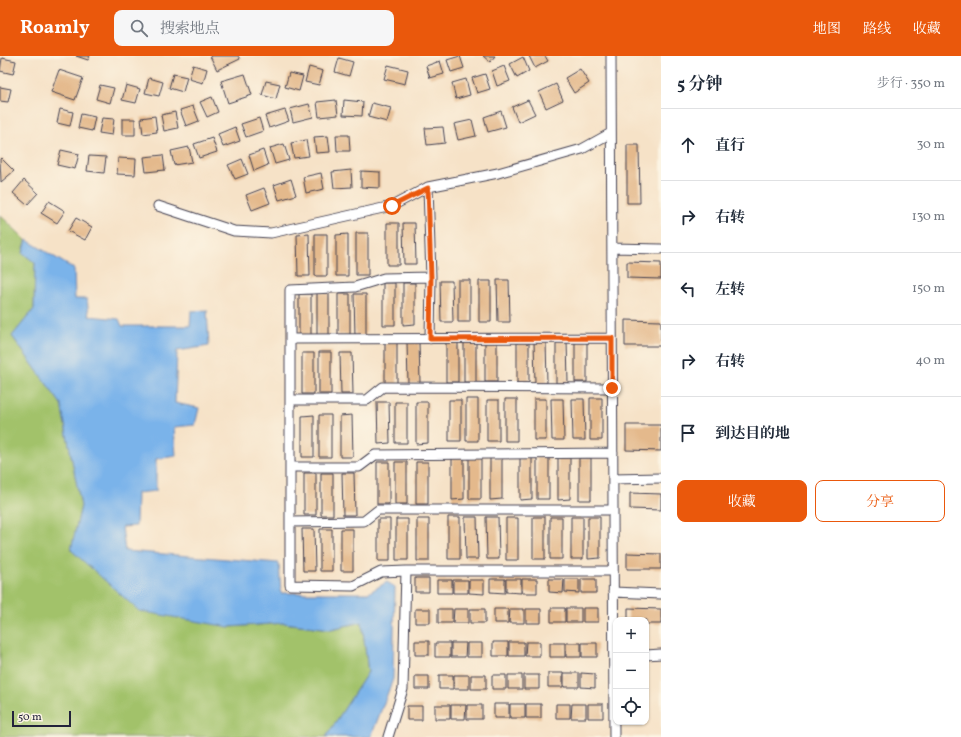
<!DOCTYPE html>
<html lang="zh">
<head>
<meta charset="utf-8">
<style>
	:root { --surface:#fff; --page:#f6f6f7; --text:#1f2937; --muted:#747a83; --line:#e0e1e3; --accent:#ea580c }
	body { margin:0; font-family:Vollkorn,"Noto Serif SC",serif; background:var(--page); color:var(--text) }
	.controls { position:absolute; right:12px; bottom:12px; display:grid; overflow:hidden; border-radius:8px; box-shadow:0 1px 3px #0004 }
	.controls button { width:36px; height:36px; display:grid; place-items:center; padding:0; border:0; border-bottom:1px solid var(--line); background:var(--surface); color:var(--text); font:20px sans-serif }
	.scale { position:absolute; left:12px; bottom:10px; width:59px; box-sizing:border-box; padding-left:4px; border:2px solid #22223b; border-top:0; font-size:11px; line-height:14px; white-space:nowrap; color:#22223b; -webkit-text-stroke:3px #fcf5e5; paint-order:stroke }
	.stop { position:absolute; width:12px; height:12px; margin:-9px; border:3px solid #ea580c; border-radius:50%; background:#fff }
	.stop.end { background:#ea580c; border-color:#fff; box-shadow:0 1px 4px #0008 }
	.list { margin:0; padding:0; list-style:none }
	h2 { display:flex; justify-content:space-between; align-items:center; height:52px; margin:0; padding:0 16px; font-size:17px }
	h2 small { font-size:13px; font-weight:400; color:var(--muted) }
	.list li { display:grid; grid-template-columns:26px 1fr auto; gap:12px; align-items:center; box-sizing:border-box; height:72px; padding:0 16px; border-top:1px solid var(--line) }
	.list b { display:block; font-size:15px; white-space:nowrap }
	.list em { font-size:13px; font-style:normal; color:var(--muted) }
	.actions { display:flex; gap:8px; padding:12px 16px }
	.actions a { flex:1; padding:9px 0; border:1px solid var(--accent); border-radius:8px; text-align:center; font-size:14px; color:var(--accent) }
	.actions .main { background:var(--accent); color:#fff }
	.icon { flex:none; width:22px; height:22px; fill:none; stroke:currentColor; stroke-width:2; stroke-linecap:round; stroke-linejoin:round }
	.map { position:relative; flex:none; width:661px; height:681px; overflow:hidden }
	header { display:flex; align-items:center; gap:24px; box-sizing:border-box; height:56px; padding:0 20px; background:var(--accent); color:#fff }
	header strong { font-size:19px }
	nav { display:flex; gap:22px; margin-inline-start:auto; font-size:14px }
	.search { width:280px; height:36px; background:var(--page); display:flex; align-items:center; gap:10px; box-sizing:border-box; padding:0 14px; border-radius:8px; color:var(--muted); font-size:15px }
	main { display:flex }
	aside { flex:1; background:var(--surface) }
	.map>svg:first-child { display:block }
	.green { fill:#a2c26a; stroke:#627252 }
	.water { fill:#7ab3ea; stroke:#4e6a92 }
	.building { fill:#e4b98c }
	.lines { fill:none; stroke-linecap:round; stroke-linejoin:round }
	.minor-casing { stroke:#423f50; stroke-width:11 }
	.minor { stroke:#fff; stroke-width:9 }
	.route { stroke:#ea580c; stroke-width:5 }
</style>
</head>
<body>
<header>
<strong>Roamly</strong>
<div class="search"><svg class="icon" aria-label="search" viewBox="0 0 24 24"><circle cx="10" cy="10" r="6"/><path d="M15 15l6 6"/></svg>搜索地点</div>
<nav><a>地图</a><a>路线</a><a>收藏</a></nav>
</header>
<main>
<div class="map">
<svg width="661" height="681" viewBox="0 0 661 681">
	<rect width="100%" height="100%" fill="#fcf5e5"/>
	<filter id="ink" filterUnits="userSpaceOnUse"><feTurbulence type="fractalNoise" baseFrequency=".025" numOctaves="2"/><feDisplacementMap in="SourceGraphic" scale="8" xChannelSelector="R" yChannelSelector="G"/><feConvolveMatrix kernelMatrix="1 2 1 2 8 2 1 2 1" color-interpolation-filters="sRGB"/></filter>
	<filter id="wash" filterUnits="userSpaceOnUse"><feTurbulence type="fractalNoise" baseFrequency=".012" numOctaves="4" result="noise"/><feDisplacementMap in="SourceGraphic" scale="16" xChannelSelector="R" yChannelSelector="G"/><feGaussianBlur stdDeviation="0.9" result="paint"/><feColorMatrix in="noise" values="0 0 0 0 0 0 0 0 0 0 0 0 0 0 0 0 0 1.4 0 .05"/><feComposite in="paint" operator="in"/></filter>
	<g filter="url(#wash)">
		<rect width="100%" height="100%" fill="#f6e2c7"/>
		<path class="green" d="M0 159 26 184 23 197 35 207 34 253 12 280 61 348 81 450 71 494 229 571 284 567 331 573 362 566 368 616 326 681H0Z"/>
		<path class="water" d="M27 184 74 213 75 243H87L89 260 119 263 122 270H190L191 255 207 254 209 290 177 295 175 347 199 352 195 369 174 371 176 400 156 403V435L137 437 136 470 122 471 125 495 279 507 281 537H368L387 526 395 531 393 623 371 681H326L368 616 362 566 331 573 284 567 229 571 139 555 71 494 81 450 61 348 12 280 34 253 35 207 23 197Z"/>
		<g id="blocks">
			<path class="building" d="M76 0H90L88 4Z
				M210 0H238L240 3 217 14Z
				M460 0 464 12 451 16 447 4Z
				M483 0H495L490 6Z
				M529 0H545L548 5 535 12Z
				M523 1 529 15 517 22 510 8Z
				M2 2 16 5 13 18 0 15Z
				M339 2 353 6 349 20 335 16Z
				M440 5 444 18 430 22 426 10Z
				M193 9 207 13 203 27 189 23Z
				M388 9 408 14 405 28 384 23Z
				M504 10 510 25 497 30 492 15Z
				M309 11 323 15 319 29 305 26Z
				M580 13 589 27 574 37 565 22Z
				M59 14 83 22 75 44 51 36Z
				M289 17 303 20 299 35 285 31Z
				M173 18 187 21 183 36 169 32Z
				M245 18 252 39 228 47 221 25Z
				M485 18 490 33 477 37 472 22Z
				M149 22 163 26 159 40 145 37Z
				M466 23 470 39 456 43 452 27Z
				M266 25 280 28 276 43 262 39Z
				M556 28 563 44 546 52 539 36Z
				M100 29 114 32 110 47 96 43Z
				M126 29 140 33 136 47 122 44Z
				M0 31 11 33 8 46 0 45Z
				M212 41 218 56 207 61 200 46Z
				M336 44 338 59 319 61 317 46Z
				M344 44 363 46 362 60 343 59Z
				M528 44 535 58 518 66 512 51Z
				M372 47 391 52 387 66 368 61Z
				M309 48 313 61 293 66 290 53Z
				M193 50 199 65 186 70 180 54Z
				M60 53 73 56 70 70 57 67Z
				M285 54 289 65 269 72 265 60Z
				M501 55 506 71 488 76 484 61Z
				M175 56 178 72 164 75 161 59Z
				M81 58 95 61 92 75 78 72Z
				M155 60 157 76 143 78 141 62Z
				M102 62 114 63 112 79 99 77Z
				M259 62 263 75 246 81 241 68Z
				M122 63H135V79H122Z
				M472 64 476 80 458 84 454 68Z
				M235 71 240 85 223 91 218 78Z
				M443 71 445 87 427 89 425 72Z
				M336 79H349L350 95H337Z
				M328 80 330 96 316 97 314 81Z
				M212 82 217 96 199 102 194 88Z
				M306 84 309 100 294 102 291 87Z
				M284 88 289 104 275 108 270 92Z
				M627 89H639L640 147H627Z
				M189 91 192 106 174 109 171 95Z
				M61 94 79 98 75 113 57 109Z
				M263 94 268 109 254 115 249 99Z
				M163 99 165 114 146 116 144 101Z
				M89 100 106 101 104 117 87 115Z
				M1 102 14 115 1 126 0 103Z
				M118 102 136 103 135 119 117 118Z
				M242 103 248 118 235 123 228 109Z
				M351 114 352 131 334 132 332 116Z
				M361 115 380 116V132L361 131Z
				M321 117 324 133 306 137 303 121Z
				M291 123 296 139 279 144 274 129Z
				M24 124 38 137 27 149 13 137Z
				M264 132 270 147 252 154 246 139Z
				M49 145 65 155 57 167 41 157Z
				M76 162 92 171 85 184 68 175Z
				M387 167H399V209H387Z
				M403 167H415L416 208H404Z
				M356 177H368V219H356Z
				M309 178 310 220H298L297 179Z
				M315 178H327V220H315Z
				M348 178V220H336V179Z
				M627 206 661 207V223L627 222Z
				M458 224H470V266H458Z
				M497 224H509L510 266H498Z
				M440 225H452L453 266H441Z
				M479 225H491V266H479Z
				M383 227H395V269H383Z
				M403 227H415V268L403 269Z
				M317 237H329V279H317Z
				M299 238H311V279H299Z
				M338 238H350V279H338Z
				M354 238H366V280H355Z
				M625 264 661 265V290H625Z
				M575 284H587V326H575Z
				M446 285H458V326H446Z
				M464 285H476V326H464Z
				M485 285H497V326H485Z
				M517 285H529V327H517Z
				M534 285H546L547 327H535Z
				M556 285H567L568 327H556Z
				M385 286H397V328H385Z
				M407 286H419L420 327H408Z
				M319 296H331V338H319Z
				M302 297H314V338H302Z
				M340 297H352L353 338H341Z
				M590 342H602V384H590Z
				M466 343H478V385H466Z
				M505 343H517V385H505Z
				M534 343H546V384H534Z
				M551 343H563L564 384H552Z
				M572 343H584L585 384H573Z
				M449 344H461V385H449Z
				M487 344H499V385H487Z
				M377 346H389L390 387 378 388Z
				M395 346H407V387H395Z
				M416 346H428V387L416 388Z
				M314 359V401H302V360Z
				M319 359H331V401H319Z
				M352 359 353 401H340V360Z
				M626 369H661V395L626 394Z
				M452 402H464V443L452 444Z
				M469 402H481V443H469Z
				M490 402H502V443L490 444Z
				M520 402H532V443L520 444Z
				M537 402H549V443H537Z
				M558 402H570V443L558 444Z
				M579 402H591V444H579Z
				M377 406H389V448H377Z
				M395 406H407V448H395Z
				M416 406H428V448H416Z
				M304 417H316V459H304Z
				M321 417H333V459H321Z
				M342 417H354L355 459H343Z
				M630 437 661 438V454L630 453Z
				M448 461H460V503H448Z
				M465 461H477L478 503H466Z
				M486 461H498L499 503H487Z
				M533 461H545V503H533Z
				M550 461H562V503H550Z
				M571 461H583V503H571Z
				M588 461H600V502L588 503Z
				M506 462H518V504H506Z
				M378 463H390V505H378Z
				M396 463H408V504H396Z
				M417 463H429V505H417Z
				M302 473H314L315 515H303Z
				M320 473H332V515H320Z
				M341 473H353V515H341Z
				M627 497 661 498V513H627Z
				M415 522H429V536H415Z
				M490 523H505V537L490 536Z
				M506 523H521V537L506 536Z
				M522 523H537V537H522Z
				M549 523H564L563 537 549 536Z
				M565 523H579V537L565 536Z
				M581 523H596V537H581Z
				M437 524H452V537H437Z
				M453 524H468V537H453Z
				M469 524H484V538L469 537Z
				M551 552H565V566H551Z
				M566 552H581V566H566Z
				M583 552H598V566H583Z
				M628 552 661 553V568H646V564H628Z
				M415 553H430V567H415Z
				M438 553H452V567H438Z
				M454 553H468V567H453Z
				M470 553H485V567H470Z
				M494 553H508V567H494Z
				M510 553H524V567H509Z
				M526 553H541V567H526Z
				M415 585H429V599H415Z
				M493 586H508V600H493Z
				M509 586H524V600H509Z
				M526 586H540V600H525Z
				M435 587H450V601H435Z
				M451 587H466L465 601H451Z
				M467 587H482V601H467Z
				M550 587H565V601H550Z
				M566 587H581V601H566Z
				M582 587H597V601H582Z
				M548 617H563V631H548Z
				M564 617H579V631H564Z
				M581 617 595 618V632L581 631Z
				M439 619H453V633H439Z
				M454 619H469V633H454Z
				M471 619H486V633H471Z
				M492 619H506V633H492Z
				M508 619H522V633H508Z
				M524 619H539V633H524Z
				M415 620H429V633H415Z
				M494 648H509V662H494Z
				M510 648H525V662H510Z
				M526 648H541V662H526Z
				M556 648H570V662H556Z
				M572 648H586V662H571Z
				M588 648H603V662H588Z
				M435 649H450V663H435Z
				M451 649H466L465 663H451Z
				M467 649H482V663H467Z
				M407 650H422V664H407Z"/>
		</g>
	</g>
	<g filter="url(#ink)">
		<use href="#blocks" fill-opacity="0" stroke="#423f50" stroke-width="1"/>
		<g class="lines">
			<defs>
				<path id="minor" d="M611 0 614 681
					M158 150 234 175 271 177 392 150 428 131
					M612 192 661 193
					M290 283 612 282
					M430 283 431 221
					M290 344H367L383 331 612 332
					M290 411H359L375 399 613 397
					M613 423 661 422
					M290 466 364 465 378 454H613
					M406 515H613
					M613 536 661 538
					M646 599 661 598
					M388 681 403 633 406 515 381 516 353 530 290 529V234L355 231 384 222 431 221 428 131 498 117 582 93 611 77"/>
			</defs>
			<use href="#minor" class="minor-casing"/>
			<use href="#minor" class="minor"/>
		</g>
	</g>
	<g class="lines" filter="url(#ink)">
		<path class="route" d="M392 150 428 132 431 221 430 283 612 282V332"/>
	</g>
</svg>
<div class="controls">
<button>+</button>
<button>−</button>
<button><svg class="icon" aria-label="locate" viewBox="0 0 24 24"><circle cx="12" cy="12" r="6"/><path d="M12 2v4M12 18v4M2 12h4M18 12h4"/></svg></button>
</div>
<div class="scale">50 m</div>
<div class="stop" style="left:392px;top:150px"></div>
<div class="stop end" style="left:612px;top:332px"></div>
</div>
<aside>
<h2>5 分钟<small>步行 · 350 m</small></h2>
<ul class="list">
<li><svg class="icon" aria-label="ahead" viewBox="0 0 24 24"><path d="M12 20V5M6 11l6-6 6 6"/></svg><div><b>直行</b></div><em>30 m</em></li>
<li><svg class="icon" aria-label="right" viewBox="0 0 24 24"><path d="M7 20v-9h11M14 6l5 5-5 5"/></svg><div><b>右转</b></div><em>130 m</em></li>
<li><svg class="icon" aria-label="left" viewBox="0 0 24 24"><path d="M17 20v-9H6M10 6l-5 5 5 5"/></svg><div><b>左转</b></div><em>150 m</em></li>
<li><svg class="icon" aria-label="right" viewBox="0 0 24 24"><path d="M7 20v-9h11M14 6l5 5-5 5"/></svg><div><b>右转</b></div><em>40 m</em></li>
<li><svg class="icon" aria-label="arrive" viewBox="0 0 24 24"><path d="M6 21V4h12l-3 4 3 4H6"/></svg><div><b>到达目的地</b></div></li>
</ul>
<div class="actions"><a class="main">收藏</a><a>分享</a></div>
</aside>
</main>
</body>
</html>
